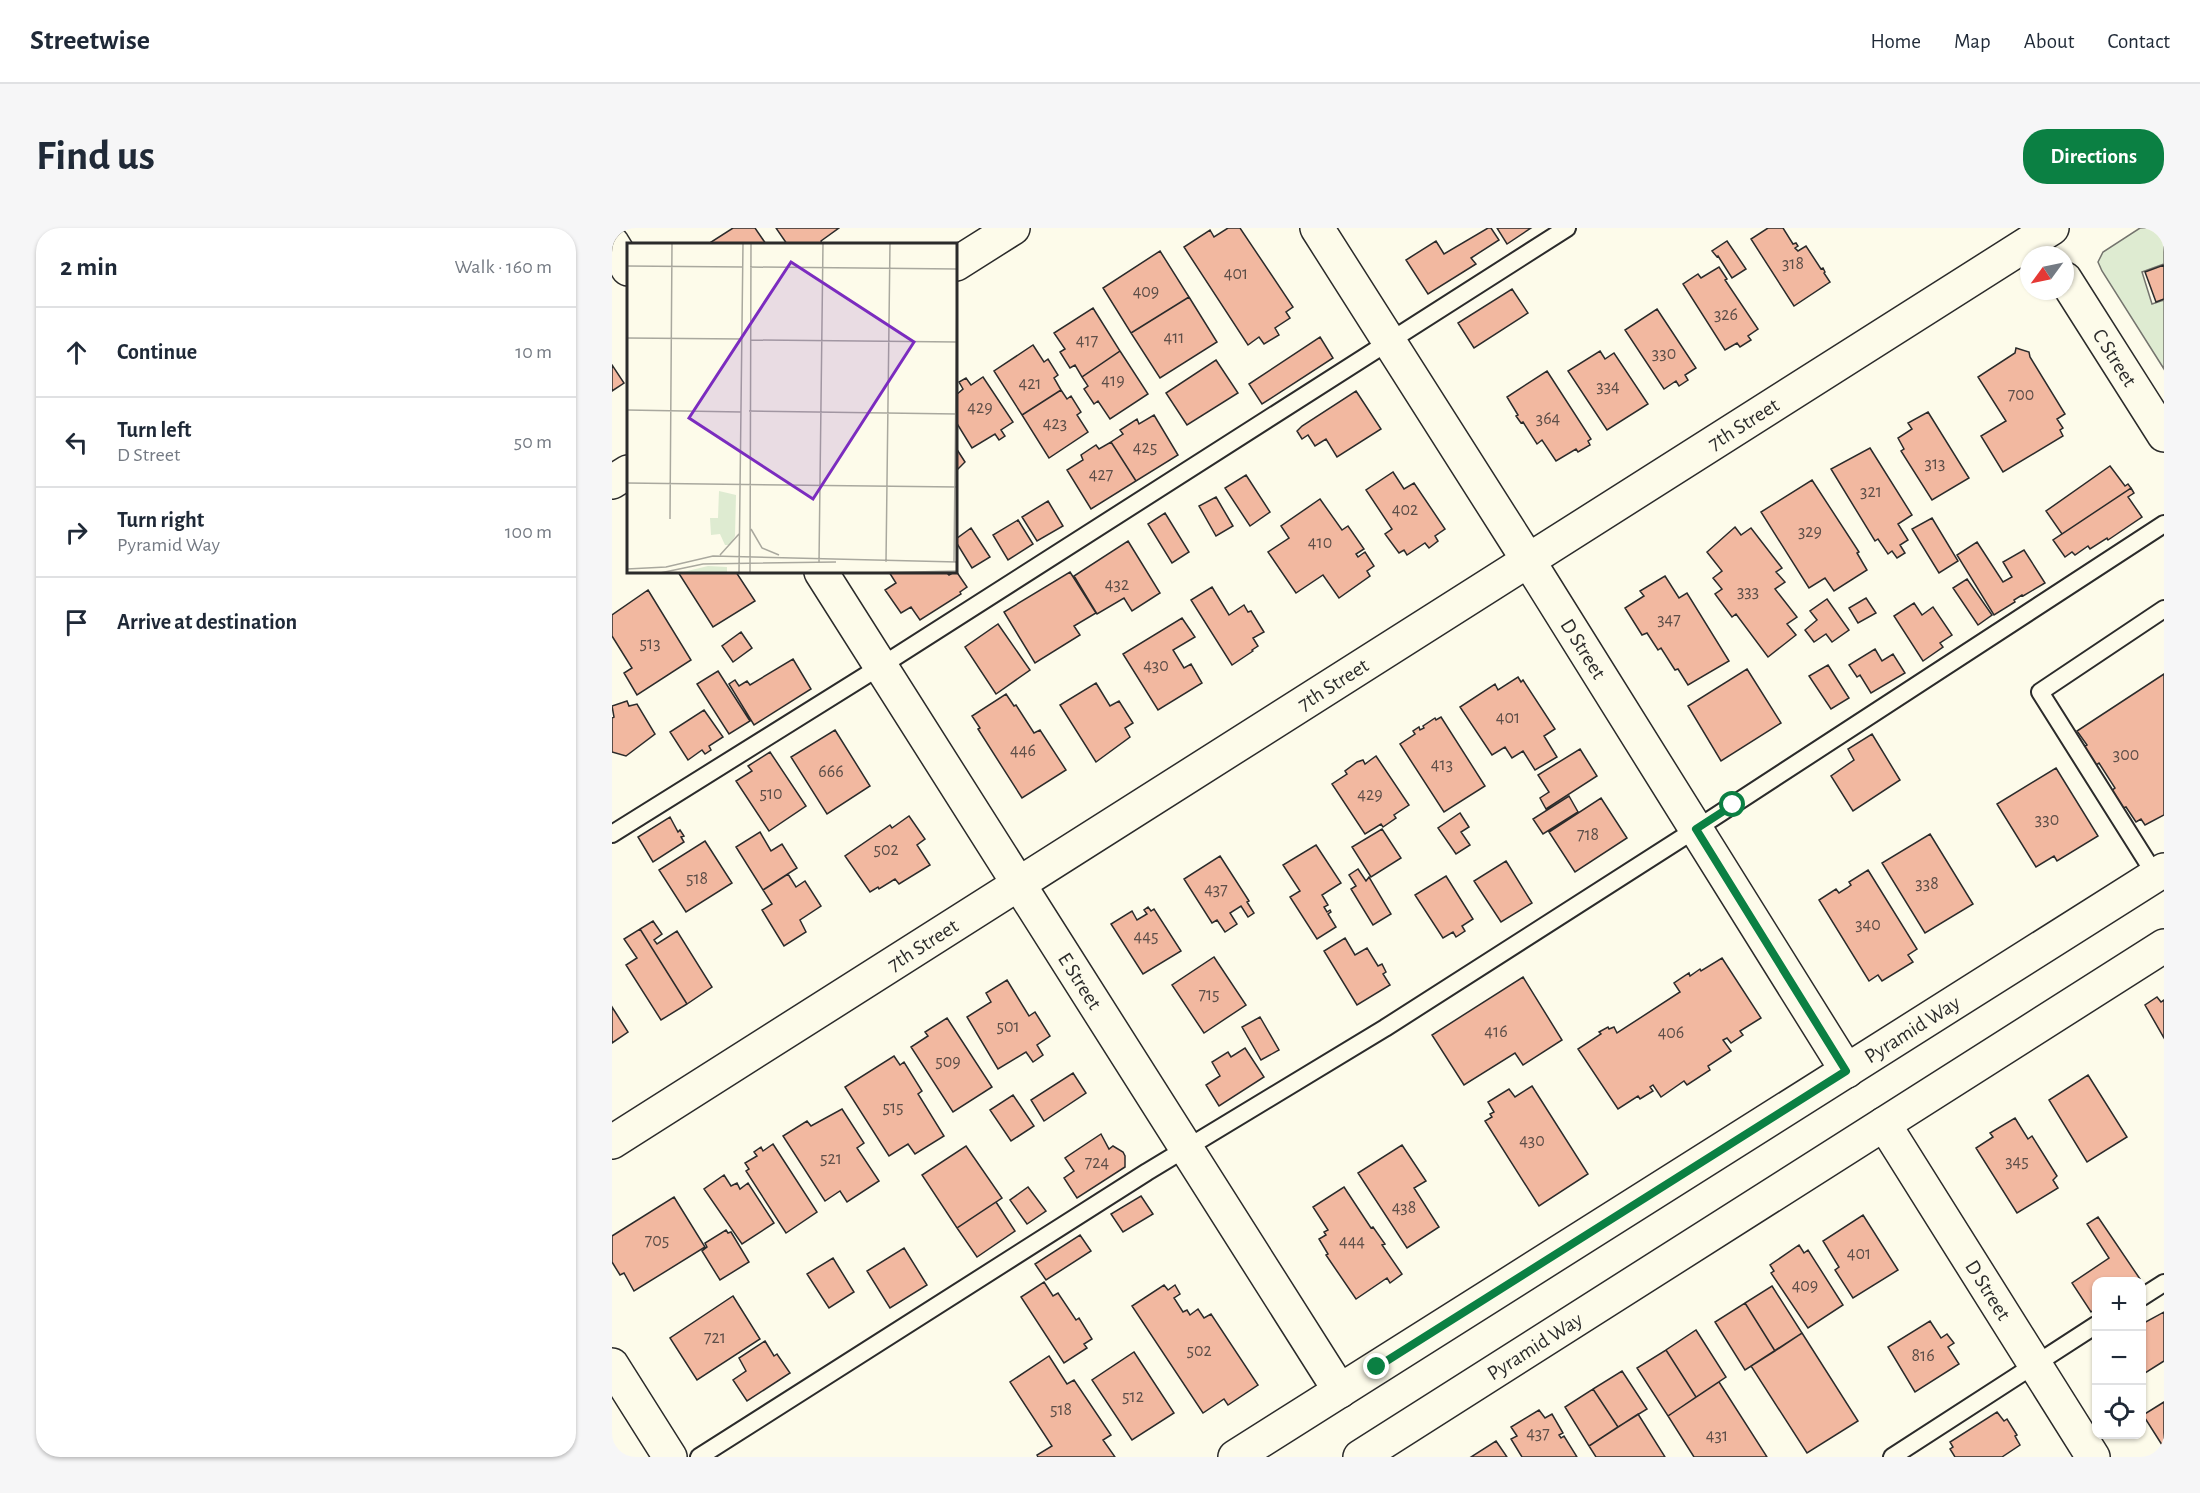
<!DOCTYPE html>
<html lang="en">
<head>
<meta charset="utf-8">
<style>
	:root { --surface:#fff; --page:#f6f6f7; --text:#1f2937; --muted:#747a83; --line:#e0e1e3; --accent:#0b8043 }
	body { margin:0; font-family:"Alegreya Sans",sans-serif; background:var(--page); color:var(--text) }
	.controls { position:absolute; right:18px; bottom:18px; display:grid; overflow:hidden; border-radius:12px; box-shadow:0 2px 4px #0004 }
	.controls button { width:54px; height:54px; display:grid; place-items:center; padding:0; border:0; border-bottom:2px solid var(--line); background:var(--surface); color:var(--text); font:30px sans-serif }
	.compass { position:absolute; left:1408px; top:18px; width:54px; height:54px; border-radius:50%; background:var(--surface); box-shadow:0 2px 4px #0004; rotate:237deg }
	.stop { position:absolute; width:18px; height:18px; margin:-14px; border:4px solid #0b8043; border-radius:50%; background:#fff }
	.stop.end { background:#0b8043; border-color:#fff; box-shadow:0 2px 6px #0008 }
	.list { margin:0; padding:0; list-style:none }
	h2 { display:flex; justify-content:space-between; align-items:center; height:78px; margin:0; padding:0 24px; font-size:26px }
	h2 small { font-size:20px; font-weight:400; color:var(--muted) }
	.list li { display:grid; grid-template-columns:39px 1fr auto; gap:18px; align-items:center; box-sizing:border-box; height:90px; padding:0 24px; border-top:2px solid var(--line) }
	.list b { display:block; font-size:22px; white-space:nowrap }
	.list p { margin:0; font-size:20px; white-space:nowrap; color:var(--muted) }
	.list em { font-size:20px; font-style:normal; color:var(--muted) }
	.icon { flex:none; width:33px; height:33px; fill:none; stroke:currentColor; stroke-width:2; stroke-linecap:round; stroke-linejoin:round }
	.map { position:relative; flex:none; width:1552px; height:1229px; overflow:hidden; border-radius:24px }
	header { display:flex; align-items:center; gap:36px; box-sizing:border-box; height:84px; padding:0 30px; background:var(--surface); border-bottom:2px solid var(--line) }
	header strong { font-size:28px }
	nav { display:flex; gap:33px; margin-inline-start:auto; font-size:21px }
	.intro { display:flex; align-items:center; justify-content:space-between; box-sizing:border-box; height:144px; padding:0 36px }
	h1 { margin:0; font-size:42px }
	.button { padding:15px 27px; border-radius:24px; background:var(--accent); color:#fff; font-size:21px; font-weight:700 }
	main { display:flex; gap:36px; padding:0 36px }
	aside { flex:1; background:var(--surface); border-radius:24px; box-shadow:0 2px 4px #0004 }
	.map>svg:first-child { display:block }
	.green { fill:#deebd1; stroke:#74746e; stroke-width:1.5 }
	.building { fill:#f2b8a0; stroke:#2b2b2b; stroke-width:1.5 }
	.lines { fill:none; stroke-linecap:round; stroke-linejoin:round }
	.lane-casing { stroke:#2b2b2b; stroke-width:20 }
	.street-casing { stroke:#2b2b2b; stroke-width:36 }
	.primary-casing { stroke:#2b2b2b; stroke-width:36 }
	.lane { stroke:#fdfbea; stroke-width:16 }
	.street { stroke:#fdfbea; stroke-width:33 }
	.primary { stroke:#fdfbea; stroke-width:33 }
	.route { stroke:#0b8043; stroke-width:8 }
	.labels { text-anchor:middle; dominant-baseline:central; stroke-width:4.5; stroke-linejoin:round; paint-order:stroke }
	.number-label { font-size:18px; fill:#5d4e48 }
	.street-label { font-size:21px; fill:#2b2b2b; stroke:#fdfbea }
	.inset-road { fill:none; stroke:#a9a89e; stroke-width:1.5 }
	.view { fill:#7b2cbf; fill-opacity:0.15; stroke:#7b2cbf; stroke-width:3 }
	.inset-edge { fill:none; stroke:#2b2b2b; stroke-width:3 }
</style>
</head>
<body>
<header>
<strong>Streetwise</strong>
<nav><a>Home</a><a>Map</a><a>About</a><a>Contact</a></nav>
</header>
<div class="intro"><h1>Find us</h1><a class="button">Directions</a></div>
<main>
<aside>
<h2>2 min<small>Walk · 160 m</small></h2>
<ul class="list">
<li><svg class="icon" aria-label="ahead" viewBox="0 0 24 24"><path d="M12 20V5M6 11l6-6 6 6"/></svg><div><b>Continue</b></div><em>10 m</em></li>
<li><svg class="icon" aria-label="left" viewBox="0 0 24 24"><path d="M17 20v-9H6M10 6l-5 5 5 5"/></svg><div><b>Turn left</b><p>D Street</p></div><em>50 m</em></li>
<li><svg class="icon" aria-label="right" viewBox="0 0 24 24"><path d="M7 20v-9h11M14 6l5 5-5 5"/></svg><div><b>Turn right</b><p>Pyramid Way</p></div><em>100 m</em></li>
<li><svg class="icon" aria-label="arrive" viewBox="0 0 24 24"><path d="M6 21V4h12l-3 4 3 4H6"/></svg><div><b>Arrive at destination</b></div></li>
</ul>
</aside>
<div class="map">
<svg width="1552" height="1229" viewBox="0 0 1552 1229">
	<rect width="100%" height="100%" fill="#fdfbea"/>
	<path class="green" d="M1528 0H1552V36L1530 44 1540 76 1552 72V141L1490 43 1486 34 1491 24Z"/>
	<path class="building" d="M121 0H143L154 16H96Z
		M164 0H227L209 13 210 16H175Z
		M616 0H628L681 79 674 84 678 90 663 100 667 107 652 116 647 109 636 117 572 19 598 2 602 9Z
		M876 0H879L887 12 859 30 864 36 816 66 794 32 824 13 832 26Z
		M885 0H919L895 16Z
		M1156 0H1171L1181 16 1184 15 1186 18 1183 20 1186 23 1194 18 1209 41 1211 40 1213 44 1212 45 1218 54 1182 78 1139 11Z
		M1115 13 1134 41 1120 50 1106 28 1105 29 1100 23Z
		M548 23 577 69 519 105 491 60Z
		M1552 37V71L1544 74 1533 44Z
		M1107 39 1115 51 1113 52 1146 101 1136 108 1139 112 1128 119 1125 115 1113 122 1071 56 1086 46 1089 50Z
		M900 61 916 85 862 120 846 95Z
		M577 69 605 114 548 150 519 105Z
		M481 80 508 123 470 149 463 137 458 140 448 124 453 121 442 105Z
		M1045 81 1084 140 1073 147 1076 152 1067 158 1064 153 1052 161 1013 102Z
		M708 109 721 130 650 176 637 156Z
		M421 117 432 134 436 131 446 147 442 150 449 162 410 187 382 143Z
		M1404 120 1417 124 1418 129 1453 186 1445 191 1451 200 1448 202 1451 208 1391 244 1369 208 1394 193 1366 149 1403 125Z
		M508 123 536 166 498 191 486 173 482 176 472 161 476 158 470 149Z
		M988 123 993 131 1002 125 1036 176 995 202 956 143Z
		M604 132 626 165 575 197 554 165Z
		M0 137 12 155 0 163Z
		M935 143 979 211 976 213 978 217 966 224 964 221 944 233 930 212 925 216 911 194 909 195 904 188 906 187 895 169Z
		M371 149 401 194 389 202 393 208 387 212 383 206 360 220 344 194V167L351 161 347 154 354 150 359 157Z
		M449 162 455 171 459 168 469 184 465 187 476 204 437 230 410 187Z
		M744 163 769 201 725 229 714 211 703 218 696 207 690 211 685 203 690 198Z
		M1316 184 1357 250 1320 272 1289 223 1292 221 1286 210 1300 201 1296 195Z
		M542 187 566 227 524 253 499 214 511 206 508 202 525 191 527 196Z
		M499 214 524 253 479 281 455 242 471 232 469 227 484 217 487 221Z
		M344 220 353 234 344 243Z
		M1258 220 1300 287 1286 296 1296 312 1288 317 1293 325 1285 330 1280 323 1276 326 1266 311 1263 313 1219 241Z
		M1498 238 1513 258 1516 256 1519 260 1450 306 1434 283Z
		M781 244 792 261 802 255 833 301 823 308 826 313 817 320 813 315 795 327 792 322 787 325 773 306 780 301 754 262Z
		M634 247 658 284 638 298 613 260Z
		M1200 252 1247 324 1245 325 1255 342 1222 363 1213 350 1197 360 1149 284Z
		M1519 260 1522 265 1516 269 1530 289 1496 312 1495 310 1478 321 1476 318 1463 327 1460 324 1453 329 1441 312Z
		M604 269 621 298 604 308 587 278Z
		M708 271 730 302 736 298 752 321 744 326 746 329 753 324 762 338 755 343 758 348 727 370 711 347 684 365 656 324 677 310 669 298Z
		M436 273 451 298 425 313 410 289Z
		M553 285 577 324 560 335 536 296Z
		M1320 290 1346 333 1327 345 1300 301Z
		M406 292 421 316 396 332 381 307Z
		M1123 299 1129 307 1139 300 1170 340 1164 344 1173 354 1163 361 1185 389 1175 396 1184 407 1156 429 1124 386 1120 389 1103 366 1110 361 1101 350 1110 343 1095 324Z
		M359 300 378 329 360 340 344 314V311Z
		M516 313 548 365 520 383 512 370 485 386 462 348Z
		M1365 314 1391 354 1400 349 1391 334 1412 322 1433 355 1411 368 1410 367 1402 372 1403 374 1382 387 1345 327Z
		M344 343 355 359 348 364 349 366 308 392 299 379 289 385 273 362 284 355 277 344H334L337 347Z
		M66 344H124L143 373 101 399Z
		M458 344 484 385 462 398 468 407 423 435 392 384Z
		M1053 348 1067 370 1075 365 1117 433 1076 457 1066 441 1063 442 1049 420 1046 422 1035 405 1030 407 1013 380 1032 368 1028 363Z
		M1355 351 1380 387 1366 397 1341 360Z
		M600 359 617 387 632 377 636 384 639 383 652 404 641 410 646 418 640 422 641 423 620 437 579 372Z
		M36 362 79 432 25 467 12 445 20 440 0 408V387Z
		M1254 370 1264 385 1246 395 1237 380Z
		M1215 371 1237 402 1220 414 1214 406 1202 414 1193 402 1205 392 1198 383Z
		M1302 375 1310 387 1321 379 1340 407 1328 415 1331 419 1311 433 1282 388Z
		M570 390 583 409 561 422 572 440 579 436 590 455 546 482 511 426Z
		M386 396 418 442 384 466 353 419Z
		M129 404 140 420 121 434 110 418Z
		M1263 421 1270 433 1281 426 1293 445 1259 465 1248 447 1245 449 1237 437Z
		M181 431 199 461 142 497 117 456 123 452 127 458 135 453 138 457Z
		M1216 437 1237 470 1219 481 1197 448Z
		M1135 441 1169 495 1109 533 1076 478Z
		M106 443 138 493 117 506 85 456Z
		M1552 446V587L1533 597 1529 591 1524 594 1514 579 1511 580 1499 563 1503 560 1487 535 1484 537 1471 519 1475 517 1465 503Z
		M906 449 909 454 911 452 943 501 932 508 945 529 923 542 911 523 900 530 893 519 880 527 848 479 883 456 886 462Z
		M484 455 498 478 507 473 521 495 513 500 518 509 484 534 448 477Z
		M394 466 402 478 404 477 422 505 428 502 454 542 410 570 366 501 368 500 360 488Z
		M15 473 17 478 25 476 43 506 14 528 0 524V490L2 489 0 478Z
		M92 482 111 509 97 518 99 522 93 526 90 522 76 532 58 504Z
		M829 489 873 558 832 584 788 516 803 506 801 503 807 499 808 502 812 500 811 498 823 490 824 492Z
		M223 502 258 558 215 586 179 529Z
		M1260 506 1288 552 1241 583 1219 548 1242 532 1236 521Z
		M968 521 985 548 934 581 928 570 937 564 926 547Z
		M158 524 194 578 157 603 124 553 140 543 136 538Z
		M764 528 797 577 782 587 784 590 771 599 769 596 753 606 720 556 735 546 733 543 745 534 751 532 753 536Z
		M1444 540 1486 608 1445 633 1442 628 1424 639 1385 576Z
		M957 568 966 584 931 606 921 591Z
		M989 570 1015 610 963 644 937 604Z
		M848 585 857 599 849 604 858 617 844 626 826 600Z
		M297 588 313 611 305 617 318 637 287 656 283 651 267 661 266 659 258 664 233 628 278 597 280 600Z
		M58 589 66 604 68 602 72 608 69 609 72 614 41 634 26 609Z
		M770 601 789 630 759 649 740 619Z
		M148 604 159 623 170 616 185 640 151 662 124 619Z
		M1318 606 1361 676 1313 705 1270 635Z
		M93 613 120 655 74 684 47 642Z
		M704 617 729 655 710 667 716 677 712 679 715 684 718 682 719 684 716 686 724 699 705 711 678 669 688 663 671 637Z
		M608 628 637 673 635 674 642 685 636 689 629 678 618 685 625 696 613 704 605 692 600 695 572 651Z
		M894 633 920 675 889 694 862 653Z
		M746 641 754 653 757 649 779 686 761 697 739 661 744 658 737 647Z
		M1256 642 1305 721 1296 727 1301 734 1270 753 1266 747 1257 753 1207 672 1224 661 1227 665 1235 660 1239 657 1237 654Z
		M176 646 184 659 193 653 209 678 188 692 194 704 172 718 150 682 160 676 151 662Z
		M834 648 861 691 850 698 853 703 844 709 841 704 831 710 803 667Z
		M536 679 539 683 542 681 569 723 531 746 499 696 520 683 525 692 535 686 532 682Z
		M41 693 50 706 42 712 45 716 65 703 100 759 75 776 28 701Z
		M28 701 75 776 49 792 14 737 25 730 12 711Z
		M733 710 743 727 755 720 766 738 770 736 774 744 771 746 778 757 745 777 712 723Z
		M602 729 634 777 592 805 560 757Z
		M1110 730 1149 790 1128 803 1131 807 1119 815 1115 810 1111 812 1119 823 1096 838 1098 842 1075 857 1072 853 1049 869 1041 857 1038 859 1041 863 1028 871 1026 868 1006 881 966 821 989 806 987 804 996 799 997 801 1002 799 1005 805 1068 764 1062 755 1077 745 1078 748 1088 741 1089 743Z
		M911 749 950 812 911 837 903 825 852 857 820 807Z
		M395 752 417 788 423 784 438 808 425 817 431 827 421 834 414 824 386 841 355 789 379 774 374 765Z
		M1545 769 1549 774 1552 772V810L1533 777Z
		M0 779 16 804 0 815Z
		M648 789 667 822 649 832 630 799Z
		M335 790 380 859 341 884 299 819 316 808 313 804Z
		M633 820 652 849 607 878 594 857 608 848 600 834 616 824 619 829Z
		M282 828 288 837 292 834 310 863 306 866 332 908 303 926 296 916 277 928 233 859Z
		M461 845 474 865 432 893 419 872Z
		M1476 847 1515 909 1475 934 1437 872Z
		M920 858 976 946 927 978 873 893 880 889 878 886 882 884 876 874 897 861 903 869Z
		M401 867 422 898 399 913 378 882Z
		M230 881 252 915 245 920 267 953 235 974 228 963 213 973 171 908 195 893 199 898Z
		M1403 890 1416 911 1420 908 1445 948 1441 952 1446 960 1405 985 1364 920 1381 909 1378 905Z
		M489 906 497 921 501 918 511 924 513 928V939L465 970 452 950 462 943 453 930Z
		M161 916 205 984 174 1005 134 943 137 941 133 935 145 928 142 924 149 919 151 923Z
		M790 917 814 953 802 960 827 999 795 1020 746 945Z
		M354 918 390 970 345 1000 310 947Z
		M112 947 119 958 125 955 128 961 136 955 162 995 130 1016 92 961Z
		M416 959 434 983 415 996 398 972Z
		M732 959 759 1000 761 999 773 1016 770 1017 790 1046 778 1055 775 1050 744 1071 714 1027 716 1026 707 1011 714 1007 712 1004 716 1002 701 979Z
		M529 968 541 986 511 1004 499 986Z
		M62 969 93 1019 22 1063 12 1045 8 1047 0 1034V1008Z
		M384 974 403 1003 365 1029 345 1000Z
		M1251 987 1286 1042 1241 1070 1223 1042 1227 1039 1211 1013Z
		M1486 989 1528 1051 1525 1054H1484V1080L1479 1084 1460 1055 1497 1030 1475 996Z
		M114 1002 116 1005 119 1004 137 1034 108 1052 90 1023 95 1019 93 1015Z
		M468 1007 479 1023 434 1052 423 1036Z
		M1187 1017 1192 1025 1196 1022 1231 1077 1196 1100 1159 1045 1162 1043 1158 1037Z
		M292 1020 315 1057 278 1080 255 1043Z
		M221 1030 242 1064 217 1080 195 1046Z
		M432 1054 441 1068 446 1065 464 1092 467 1090 480 1111 472 1116 475 1120 452 1135 409 1069Z
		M552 1057 556 1062 563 1057 568 1066 562 1070 571 1084 575 1082 578 1087 586 1081 592 1090 599 1086 646 1157 616 1177 612 1171 591 1185 520 1078Z
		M1160 1058 1190 1105 1163 1123 1133 1075Z
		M121 1068 148 1111 85 1152 58 1110Z
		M1133 1075 1163 1123 1133 1142 1103 1094Z
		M1552 1084V1133L1530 1147V1096Z
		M1318 1093 1329 1110 1335 1106 1342 1115 1336 1119 1347 1136 1303 1164 1276 1119Z
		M1084 1102 1114 1149 1084 1169 1054 1122Z
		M1190 1105 1246 1193 1195 1225 1139 1138Z
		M153 1113 162 1128 165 1126 178 1145 135 1173 121 1152 134 1143 127 1130Z
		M1054 1122 1084 1169 1056 1188 1025 1140Z
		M522 1124 562 1185 520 1212 480 1152Z
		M437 1128 455 1156 462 1152 499 1207 491 1212 503 1229H426L425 1227 440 1218 398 1154Z
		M1010 1143 1035 1181 1006 1199 981 1161Z
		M1107 1154 1155 1229H1082L1056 1188Z
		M981 1161 1006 1199 977 1218 953 1179Z
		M1552 1174V1220L1531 1187Z
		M927 1182 933 1190 940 1186 951 1205 947 1207 949 1210 952 1208 965 1229H910L899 1211 905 1208 899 1199Z
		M1385 1184 1392 1193 1395 1191 1405 1207 1403 1208 1408 1217 1390 1229H1343L1338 1221 1341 1219 1338 1214Z
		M1026 1186 1053 1229H984L977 1218Z
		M884 1213 895 1229H859Z"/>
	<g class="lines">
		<defs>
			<path id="lane" d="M0 606 269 438 955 0
				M1544 648 1428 464 1552 381
				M1530 1069 1552 1055
				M87 1229 535 944 773 800 1084 601 1552 296
				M1280 1229 1484 1097"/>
			<g id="street">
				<path id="s1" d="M705 0 916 332 1235 843"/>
				<path d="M0 15 16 41"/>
				<path d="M344 36 401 0"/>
				<path id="s2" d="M1453 51 1552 207"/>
				<path d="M0 254 16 244"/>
				<path id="s3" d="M209 344 728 1163"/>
				<path id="s4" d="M1272 896 1481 1229"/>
				<path id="s5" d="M0 914 1440 0"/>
				<path d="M0 1137 58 1229"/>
			</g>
			<g id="primary">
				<path id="s6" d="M623 1229 1552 642"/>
				<path id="s7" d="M748 1229 1552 718"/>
			</g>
		</defs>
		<use href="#lane" class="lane-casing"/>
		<use href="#street" class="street-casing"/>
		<use href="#primary" class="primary-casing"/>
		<use href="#lane" class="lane"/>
		<use href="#street" class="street"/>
		<use href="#primary" class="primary"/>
	</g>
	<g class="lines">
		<path class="route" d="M765 1139 1234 843 1084 601 1121 577"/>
	</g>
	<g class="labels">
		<g class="number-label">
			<text x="1181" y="36">318</text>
			<text x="624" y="46">401</text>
			<text x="534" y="64">409</text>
			<text x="1114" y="87">326</text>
			<text x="562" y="110">411</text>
			<text x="475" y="113">417</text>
			<text x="1052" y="126">330</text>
			<text x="501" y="153">419</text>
			<text x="418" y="156">421</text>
			<text x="996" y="159">334</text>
			<text x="1409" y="167">700</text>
			<text x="368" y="180">429</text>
			<text x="936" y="191">364</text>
			<text x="443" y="196">423</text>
			<text x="533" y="220">425</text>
			<text x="1323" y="236">313</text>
			<text x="489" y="247">427</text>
			<text x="1259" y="264">321</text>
			<text x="793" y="282">402</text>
			<text x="1198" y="304">329</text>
			<text x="708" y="315">410</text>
			<text x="505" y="357">432</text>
			<text x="1136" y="364">333</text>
			<text x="1057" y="392">347</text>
			<text x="38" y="416">513</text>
			<text x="544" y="438">430</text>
			<text x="896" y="490">401</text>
			<text x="411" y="523">446</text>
			<text x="1514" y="527">300</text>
			<text x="830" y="537">413</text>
			<text x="219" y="544">666</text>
			<text x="159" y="566">510</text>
			<text x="758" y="567">429</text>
			<text x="1435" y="592">330</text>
			<text x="976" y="607">718</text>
			<text x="274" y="622">502</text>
			<text x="85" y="651">518</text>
			<text x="1315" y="656">338</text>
			<text x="604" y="662">437</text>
			<text x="1256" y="697">340</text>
			<text x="534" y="709">445</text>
			<text x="597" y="767">715</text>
			<text x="396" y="799">501</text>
			<text x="884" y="804">416</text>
			<text x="1059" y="805">406</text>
			<text x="336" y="834">509</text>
			<text x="281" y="880">515</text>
			<text x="920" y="913">430</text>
			<text x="219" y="931">521</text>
			<text x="1405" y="934">345</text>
			<text x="485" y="935">724</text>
			<text x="792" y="980">438</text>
			<text x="45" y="1013">705</text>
			<text x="740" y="1014">444</text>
			<text x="1247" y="1026">401</text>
			<text x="1193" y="1058">409</text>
			<text x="103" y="1110">721</text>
			<text x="587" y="1123">502</text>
			<text x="1311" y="1128">816</text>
			<text x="521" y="1169">512</text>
			<text x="449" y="1182">518</text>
			<text x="926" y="1206">437</text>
			<text x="1105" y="1208">431</text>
		</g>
		<g class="street-label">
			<text stroke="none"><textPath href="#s2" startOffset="93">C Street</textPath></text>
			<text stroke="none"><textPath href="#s5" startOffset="1340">7th Street</textPath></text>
			<text stroke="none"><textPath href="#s1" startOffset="498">D Street</textPath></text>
			<text stroke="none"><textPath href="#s5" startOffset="854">7th Street</textPath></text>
			<text stroke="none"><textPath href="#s5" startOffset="368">7th Street</textPath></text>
			<text stroke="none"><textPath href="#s3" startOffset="484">E Street</textPath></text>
			<text stroke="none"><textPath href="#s6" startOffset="801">Pyramid Way</textPath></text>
			<text stroke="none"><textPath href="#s4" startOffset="196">D Street</textPath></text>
			<text stroke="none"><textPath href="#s7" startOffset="207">Pyramid Way</textPath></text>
		</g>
	</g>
	<g transform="translate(15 15)">
		<rect width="330" height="330" fill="#fdfbea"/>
		<path d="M92 248 109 252 108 293 103 302H98L93 291 84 292 83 275H91ZM81 323 100 324V330H52Z" fill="#deebd1"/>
		<path class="inset-road" d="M0 23 115 24M123 24 330 26M0 95 115 96M123 97 330 99M0 167 114 169M122 168 330 171M0 240 330 244M43 276 45 0M124 286 135 305 152 312M93 312 112 291M259 319 263 0M327 319 330 46M192 320 196 0M0 326 39 324 86 313 330 319M33 330 76 321 209 319M112 330 116 0M123 330 124 0M244 330 330 328"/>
		<path class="view" d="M164 19 287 99 186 256 62 175Z"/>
		<rect width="330" height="330" class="inset-edge"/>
	</g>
</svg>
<div class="controls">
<button>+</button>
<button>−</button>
<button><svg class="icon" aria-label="locate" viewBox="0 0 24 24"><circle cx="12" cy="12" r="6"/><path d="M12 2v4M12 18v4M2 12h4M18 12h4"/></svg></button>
</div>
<svg class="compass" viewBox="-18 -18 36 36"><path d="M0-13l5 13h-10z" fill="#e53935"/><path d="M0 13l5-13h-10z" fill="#747a83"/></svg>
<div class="stop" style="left:1121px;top:577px"></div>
<div class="stop end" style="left:765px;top:1139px"></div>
</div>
</main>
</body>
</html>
